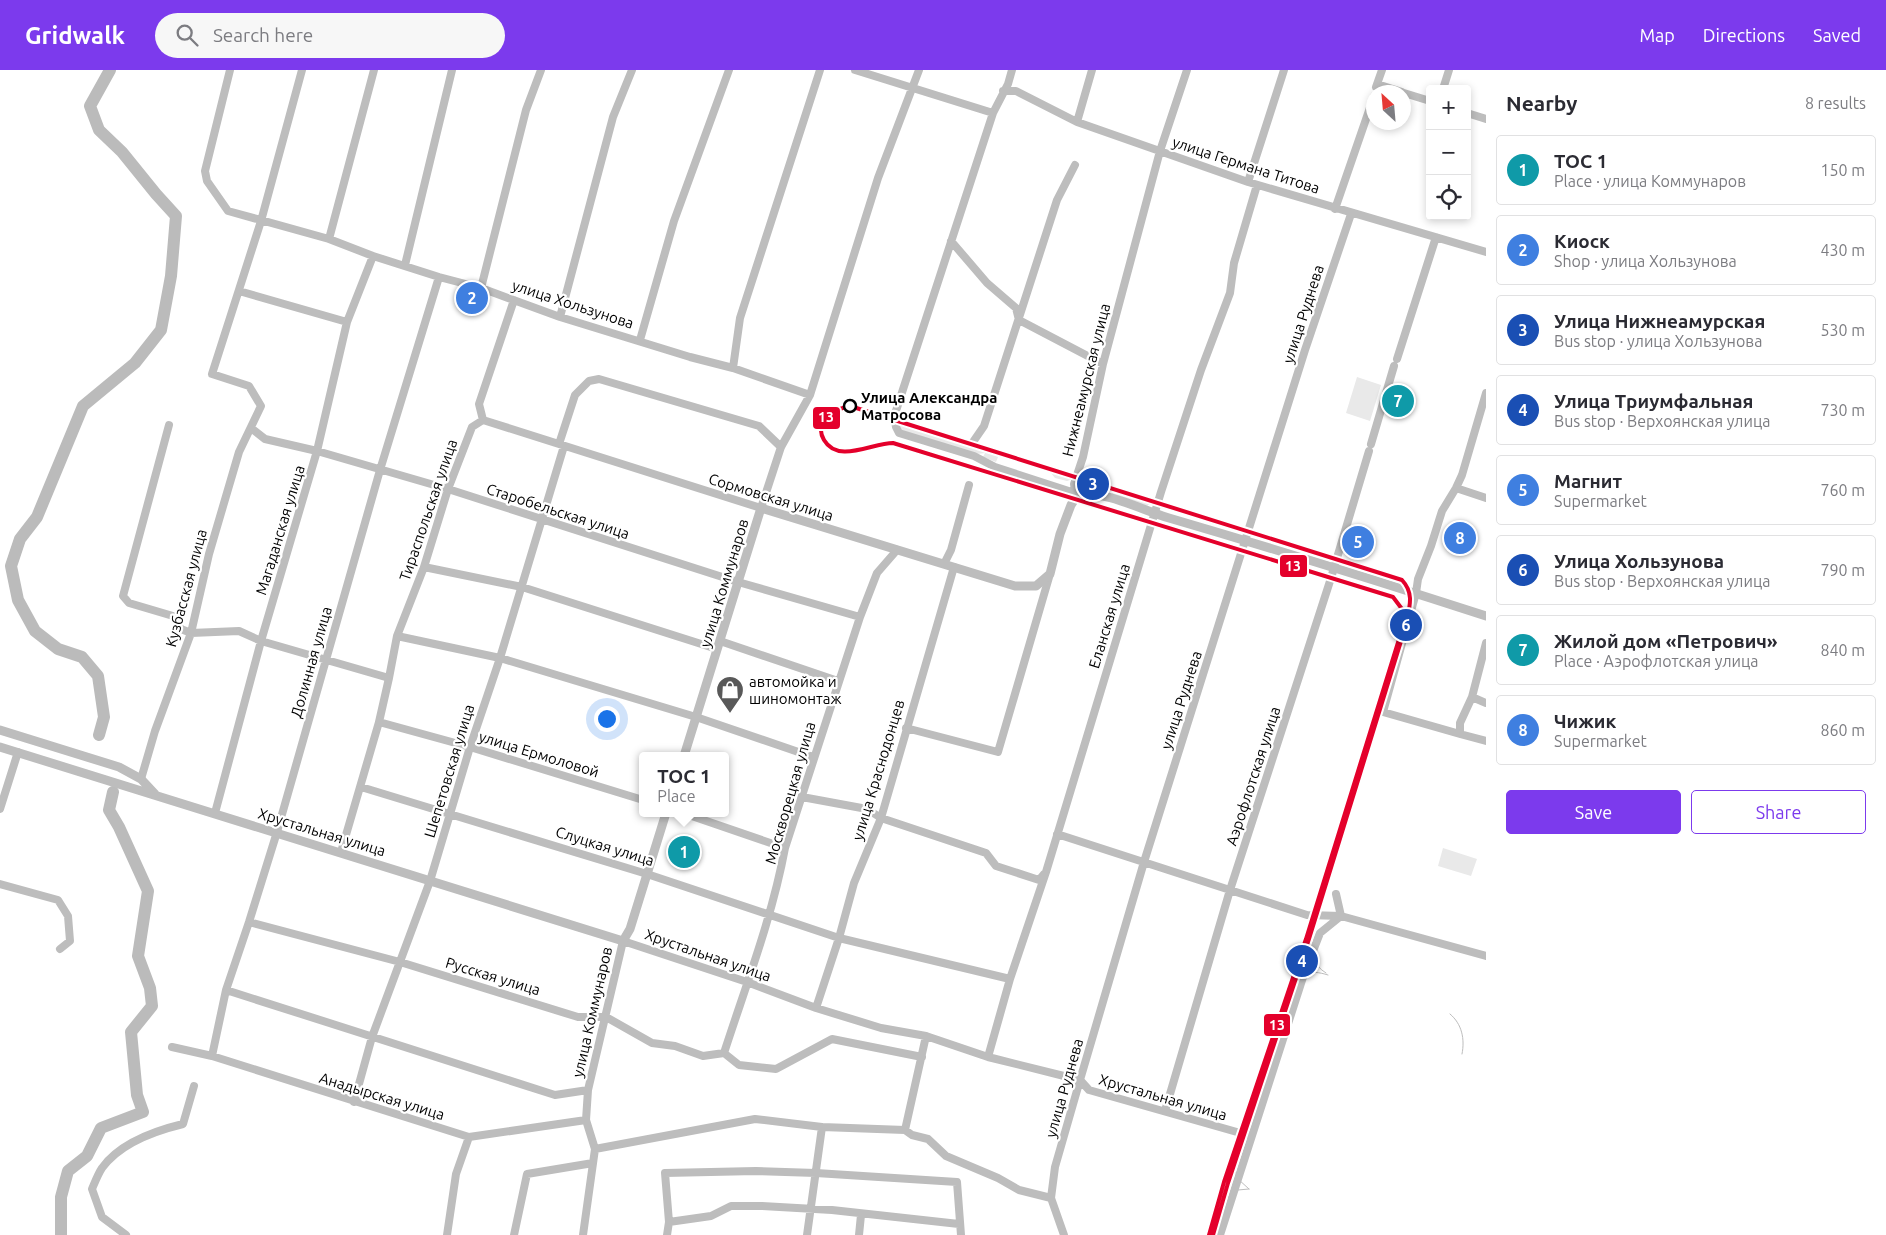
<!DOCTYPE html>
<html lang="en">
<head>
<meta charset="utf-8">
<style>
	:root { --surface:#fff; --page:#f7f7f7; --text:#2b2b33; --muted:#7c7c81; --line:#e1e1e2; --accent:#7c3aed }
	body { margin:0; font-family:Ubuntu,sans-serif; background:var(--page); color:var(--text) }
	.controls { position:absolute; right:15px; top:15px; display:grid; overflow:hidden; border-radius:5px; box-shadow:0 2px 8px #0003 }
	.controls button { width:45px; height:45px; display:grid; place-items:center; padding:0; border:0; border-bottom:1px solid var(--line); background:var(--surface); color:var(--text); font:25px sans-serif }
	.compass { position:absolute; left:1366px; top:15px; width:45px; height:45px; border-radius:50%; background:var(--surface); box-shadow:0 2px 8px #0003; rotate:334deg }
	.you { position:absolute; left:606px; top:648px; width:18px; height:18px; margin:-12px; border:4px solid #fff; border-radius:50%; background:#1a73e8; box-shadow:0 0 0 8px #1a73e833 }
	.badge { display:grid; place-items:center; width:32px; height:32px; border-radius:50%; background:var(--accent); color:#fff; font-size:16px; font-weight:700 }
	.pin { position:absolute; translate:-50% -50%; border:2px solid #fff; box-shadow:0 1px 5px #0006 }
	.popup { position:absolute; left:639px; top:682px; width:90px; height:65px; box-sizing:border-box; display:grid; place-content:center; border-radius:5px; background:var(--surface); filter:drop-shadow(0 1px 4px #0005); font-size:16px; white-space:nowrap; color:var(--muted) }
	.popup b { font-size:19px; color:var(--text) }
	.popup::after { content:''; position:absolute; left:50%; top:100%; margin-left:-10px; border:10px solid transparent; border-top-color:var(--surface) }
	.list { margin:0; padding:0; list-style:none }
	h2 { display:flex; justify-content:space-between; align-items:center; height:65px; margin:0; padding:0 20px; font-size:21px }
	h2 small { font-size:16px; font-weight:400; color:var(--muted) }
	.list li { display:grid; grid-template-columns:32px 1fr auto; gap:15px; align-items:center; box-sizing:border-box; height:70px; margin:0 10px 10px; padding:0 10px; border:1px solid var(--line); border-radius:5px }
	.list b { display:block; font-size:19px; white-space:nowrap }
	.list p { margin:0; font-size:16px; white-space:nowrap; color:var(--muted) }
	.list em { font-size:16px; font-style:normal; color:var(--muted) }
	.actions { display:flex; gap:10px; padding:15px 20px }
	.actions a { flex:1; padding:11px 0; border:1px solid var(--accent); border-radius:5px; text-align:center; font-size:18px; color:var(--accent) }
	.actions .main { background:var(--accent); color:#fff }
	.icon { flex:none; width:28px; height:28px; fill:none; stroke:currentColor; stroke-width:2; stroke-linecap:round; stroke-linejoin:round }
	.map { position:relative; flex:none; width:1486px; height:1165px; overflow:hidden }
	header { display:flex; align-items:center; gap:30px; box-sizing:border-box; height:70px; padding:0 25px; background:var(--accent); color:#fff }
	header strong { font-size:24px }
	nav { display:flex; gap:28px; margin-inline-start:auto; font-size:18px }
	.search { width:350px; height:45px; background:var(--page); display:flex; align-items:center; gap:12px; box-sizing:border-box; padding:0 18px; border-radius:28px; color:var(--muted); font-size:19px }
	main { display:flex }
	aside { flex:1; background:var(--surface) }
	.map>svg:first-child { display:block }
	.green { fill:#e9e9e9 }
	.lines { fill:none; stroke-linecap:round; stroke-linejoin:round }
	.river { stroke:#bbb; stroke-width:12 }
	.minor { stroke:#bdbdbd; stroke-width:8 }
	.tertiary { stroke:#bdbdbd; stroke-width:9 }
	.tram { stroke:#bdbdbd; stroke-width:1 }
	.tram-1-casing { stroke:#fff; stroke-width:8 }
	.tram-1 { stroke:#e4002b; stroke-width:4 }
	.stop-dot { fill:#fff; stroke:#000; stroke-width:2.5 }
	.labels { text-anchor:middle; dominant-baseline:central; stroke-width:4.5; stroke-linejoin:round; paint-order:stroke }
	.street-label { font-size:15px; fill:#000; stroke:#fff }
	.stop-label { font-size:15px; font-weight:bold; fill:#000; stroke:#fff; text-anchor:start }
	.poi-label { font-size:15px; fill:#000; stroke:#fff; text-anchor:start }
	.line-badge { stroke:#fff; stroke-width:2 }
	.badge-label { font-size:14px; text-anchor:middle; font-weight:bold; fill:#fff }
</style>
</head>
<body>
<header>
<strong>Gridwalk</strong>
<div class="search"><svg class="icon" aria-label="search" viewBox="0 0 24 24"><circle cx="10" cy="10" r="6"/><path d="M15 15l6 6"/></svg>Search here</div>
<nav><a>Map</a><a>Directions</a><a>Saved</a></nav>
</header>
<main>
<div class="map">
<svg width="1486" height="1165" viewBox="0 0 1486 1165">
	<rect width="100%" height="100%" fill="#fff"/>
	<path class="green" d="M1357 307 1381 315 1370 351 1346 343Z
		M898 349 1000 382 996 392 983 387 985 383 977 384 901 360Z
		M1019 389 1074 406 1073 409 1067 411 1055 408 1051 403 1018 392Z
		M1111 419 1118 420 1151 431V433L1147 436 1112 424Z
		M1443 778 1477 789 1471 806 1438 796Z"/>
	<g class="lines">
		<path class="river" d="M99 665 104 647 98 606 82 587 58 579 35 561 18 530 11 496 20 469 37 447 83 336 135 293 161 260 171 206 176 146 156 124 122 82 99 60 90 36 110 0
			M61 1165V1127L68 1101 87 1086 101 1058 143 1042 137 1025 131 962 152 936 150 918 138 886 148 821 119 757 109 740 113 722"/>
		<path class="minor" d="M230 0 205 101 207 111 228 141 329 169 373 186 439 207 481 218 560 247 690 287 733 298 810 325
			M855 0 993 43
			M1012 0 1008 14 993 43 894 347 896 357 899 363 974 386 995 397 1078 424
			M1377 14 1402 22
			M1376 17 1382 0
			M1443 19 1449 0
			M1003 21H1016L1077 52 1248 112 1486 182
			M1404 23 1430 31
			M1467 43 1486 49
			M1077 52 1092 0
			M1248 112 1284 0
			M1335 139 1374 26
			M329 169 374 0
			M951 171 987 213 1016 238 1019 250 1103 294
			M405 195 452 0
			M481 218 526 40 541 0
			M239 221 347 252
			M560 247 613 47 632 0
			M640 270 674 151 729 0
			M1397 289 1436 167
			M733 298 740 248 820 0
			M1486 323 1462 405 1456 418 1442 441 1431 476 1418 509 1416 523 1383 642 1460 664V653L1472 627 1486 573
			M483 350 761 438 781 377 810 325 878 108 919 0
			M169 355 123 526 129 533 173 546 181 559 191 563 239 561 261 571 389 608 379 652 470 677 643 730
			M251 358 265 369 317 381 448 419 738 512 860 547
			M973 372 984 356 1057 130 1075 95
			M559 374 575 325 589 311 599 309 759 356 781 377
			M1371 374 1394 296
			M1456 418 1486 428
			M1078 424 1075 421 1074 414 1083 387 1103 294 1160 81 1187 0
			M944 494 951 480 969 415
			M424 497 522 517 717 579
			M397 566 500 588 696 647 813 687
			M720 571 838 611
			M389 608 397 566 424 497 448 419 472 357 483 350 479 334 514 230
			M1472 627 1486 633
			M906 658 998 682 1050 504
			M1460 664 1486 671
			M141 709 155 661 191 563 209 484 239 382 261 336 249 316 212 304 261 151 302 0
			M361 717 647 804 839 868 1010 909
			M802 727 867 739 881 748 986 783 996 796 1039 810 1044 804
			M0 739 18 682
			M215 743 261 571 317 381 347 252 373 186
			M683 743 785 778
			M1057 764 1307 845 1341 846 1486 886
			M341 782 379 652
			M0 814 58 830 68 846 70 871 60 879
			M249 852 400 892 578 947H606L652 973 675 976 703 986 724 983
			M226 920 555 1025 588 1020
			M816 938 839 868 854 813 881 748 954 497
			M172 977 212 986 469 1067 586 1050
			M724 983C746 915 772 848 785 778L860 547 877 503 897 480
			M724 983 739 995 776 999 832 969 922 987
			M212 986 226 920 249 852 277 762 380 400 439 207
			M988 987 1010 909 1046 802 1161 422 1201 300 1230 223 1234 193 1257 115
			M354 1032 372 967 430 811 470 677 500 588 564 376
			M1165 1041 1230 820 1331 508 1369 381
			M905 1060 926 966
			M595 1079 755 1049 822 1057 905 1060 912 1065 928 1069 946 1086 998 1108 1019 1120 1051 1128
			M669 1152 711 1146 731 1136H762L832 1140 959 1154
			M126 1165 102 1147 92 1119C95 1112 98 1104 102 1098 120 1073 154 1061 183 1054L194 1016
			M447 1165 456 1104 469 1067
			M514 1165 527 1104 593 1093
			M583 1165 595 1079 586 1050 588 1020 623 871 747 912 816 938 881 958 926 966 988 987 1080 1010 1089 1020 1251 1066
			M667 1165 669 1152 665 1103 756 1101 816 1103 957 1112 961 1165
			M807 1165 822 1057
			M859 1165 861 1145
			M1064 1165 1051 1128 1055 1097 1080 1010 1144 792 1305 280 1351 144
			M1220 1165 1304 904 1320 863 1341 846 1336 824"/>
		<path class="tertiary" d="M0 660 119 697 141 709 155 724
			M0 677 623 871 630 859 666 743
			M684 686 761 438 1015 516H1036L1050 504 1060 464 1071 435 1078 424C1106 421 1142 440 1169 448 1275 479 1381 512 1486 546"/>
		<path class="tram" d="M1309 869C1310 883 1313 895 1326 903
			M1290 918C1302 903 1309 899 1328 905
			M1450 944C1462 954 1465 969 1462 984
			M1231 1090 1238 1109 1249 1119
			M1222 1131 1238 1120 1249 1119"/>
		<defs>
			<path id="tram-1" d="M1209 1165 1224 1112 1306 869 1404 553 1402 539 1393 527 893 373C872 373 838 394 824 370 821 365 820 360 822 355 827 342 838 339 850 336L1402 510C1415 524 1409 538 1406 555L1309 869 1228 1113 1213 1165"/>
		</defs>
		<use href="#tram-1" class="tram-1-casing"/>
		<use href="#tram-1" class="tram-1"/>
	</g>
	<defs>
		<symbol id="shop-pin" viewBox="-11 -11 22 30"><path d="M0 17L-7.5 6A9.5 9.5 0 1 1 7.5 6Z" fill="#595959" stroke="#fff"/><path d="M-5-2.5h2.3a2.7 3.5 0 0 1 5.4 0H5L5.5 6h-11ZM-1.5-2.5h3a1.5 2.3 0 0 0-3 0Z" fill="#fff"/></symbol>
	</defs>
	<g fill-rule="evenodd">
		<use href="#shop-pin" x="714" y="604" width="32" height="43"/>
	</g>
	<circle class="stop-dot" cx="850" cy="336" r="6"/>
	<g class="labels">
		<g class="street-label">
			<text transform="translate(1246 95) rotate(18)">улица Германа Титова</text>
			<text transform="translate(573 234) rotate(18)">улица Хользунова</text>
			<text transform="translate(1303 244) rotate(-72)">улица Руднева</text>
			<text transform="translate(1086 310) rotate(-76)">Нижнеамурская улица</text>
			<text transform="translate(771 427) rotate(17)">Сормовская улица</text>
			<text transform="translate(428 440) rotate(-71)">Тираспольская улица</text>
			<text transform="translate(558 441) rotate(18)">Старобельская улица</text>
			<text transform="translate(280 460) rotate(-73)">Магаданская улица</text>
			<text transform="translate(724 513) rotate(-73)">улица Коммунаров</text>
			<text transform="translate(186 518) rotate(-75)">Кузбасская улица</text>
			<text transform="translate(1109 546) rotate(-73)">Еланская улица</text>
			<text transform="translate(311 592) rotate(-74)">Долинная улица</text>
			<text transform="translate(1181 630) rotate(-72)">улица Руднева</text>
			<text transform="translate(539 684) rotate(17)">улица Ермоловой</text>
			<text transform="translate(878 700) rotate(-73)">улица Краснодонцев</text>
			<text transform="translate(449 701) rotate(-73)">Шепетовская улица</text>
			<text transform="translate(1253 706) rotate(-72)">Аэрофлотская улица</text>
			<text transform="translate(790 723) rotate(-74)">Москворецкая улица</text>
			<text transform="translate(322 762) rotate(17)">Хрустальная улица</text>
			<text transform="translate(605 776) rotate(17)">Слуцкая улица</text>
			<text transform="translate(708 885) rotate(19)">Хрустальная улица</text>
			<text transform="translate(493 906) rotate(17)">Русская улица</text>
			<text transform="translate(592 942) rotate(-77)">улица Коммунаров</text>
			<text transform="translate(1064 1018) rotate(-74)">улица Руднева</text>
			<text transform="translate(382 1026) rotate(17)">Анадырская улица</text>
			<text transform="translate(1163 1027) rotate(16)">Хрустальная улица</text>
		</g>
		<g class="stop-label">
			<text x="861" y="327">Улица Александра<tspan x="861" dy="17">Матросова</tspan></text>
		</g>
		<g class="poi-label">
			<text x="749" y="611">автомойка и<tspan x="749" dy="17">шиномонтаж</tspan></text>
		</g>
	</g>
	<g class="line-badge">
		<rect x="812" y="336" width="29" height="24" rx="5" fill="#e4002b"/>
		<rect x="1279" y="484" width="29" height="24" rx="5" fill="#e4002b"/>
		<rect x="1263" y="943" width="28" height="24" rx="5" fill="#e4002b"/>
	</g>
	<g class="badge-label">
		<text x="826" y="352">13</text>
		<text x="1293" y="501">13</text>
		<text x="1277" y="960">13</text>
	</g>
</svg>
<div class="controls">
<button>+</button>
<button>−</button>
<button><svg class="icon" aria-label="locate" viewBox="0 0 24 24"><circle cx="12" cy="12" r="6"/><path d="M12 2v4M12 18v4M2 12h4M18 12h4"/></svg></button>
</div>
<svg class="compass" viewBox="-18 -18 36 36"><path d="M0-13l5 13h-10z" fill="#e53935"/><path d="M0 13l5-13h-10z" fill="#7c7c81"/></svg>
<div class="you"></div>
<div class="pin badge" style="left:684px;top:782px;background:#0f9aa8">1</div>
<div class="popup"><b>ТОС 1</b>Place</div>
<div class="pin badge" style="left:472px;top:228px;background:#3f7fe0">2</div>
<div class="pin badge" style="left:1093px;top:414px;background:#1a4fb4">3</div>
<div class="pin badge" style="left:1302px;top:891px;background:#1a4fb4">4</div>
<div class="pin badge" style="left:1358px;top:472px;background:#3f7fe0">5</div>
<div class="pin badge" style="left:1406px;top:555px;background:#1a4fb4">6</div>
<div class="pin badge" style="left:1398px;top:331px;background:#0f9aa8">7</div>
<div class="pin badge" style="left:1460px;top:468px;background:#3f7fe0">8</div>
</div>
<aside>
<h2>Nearby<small>8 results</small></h2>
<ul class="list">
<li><span class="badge" style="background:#0f9aa8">1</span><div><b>ТОС 1</b><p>Place · улица Коммунаров</p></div><em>150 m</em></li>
<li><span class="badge" style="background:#3f7fe0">2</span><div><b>Киоск</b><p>Shop · улица Хользунова</p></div><em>430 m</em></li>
<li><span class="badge" style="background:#1a4fb4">3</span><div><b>Улица Нижнеамурская</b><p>Bus stop · улица Хользунова</p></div><em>530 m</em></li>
<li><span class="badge" style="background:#1a4fb4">4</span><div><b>Улица Триумфальная</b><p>Bus stop · Верхоянская улица</p></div><em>730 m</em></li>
<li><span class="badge" style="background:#3f7fe0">5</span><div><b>Магнит</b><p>Supermarket</p></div><em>760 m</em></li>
<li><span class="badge" style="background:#1a4fb4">6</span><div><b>Улица Хользунова</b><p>Bus stop · Верхоянская улица</p></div><em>790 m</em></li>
<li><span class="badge" style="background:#0f9aa8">7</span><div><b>Жилой дом «Петрович»</b><p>Place · Аэрофлотская улица</p></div><em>840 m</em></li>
<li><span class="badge" style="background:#3f7fe0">8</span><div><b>Чижик</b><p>Supermarket</p></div><em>860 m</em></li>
</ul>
<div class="actions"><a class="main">Save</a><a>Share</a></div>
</aside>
</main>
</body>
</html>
